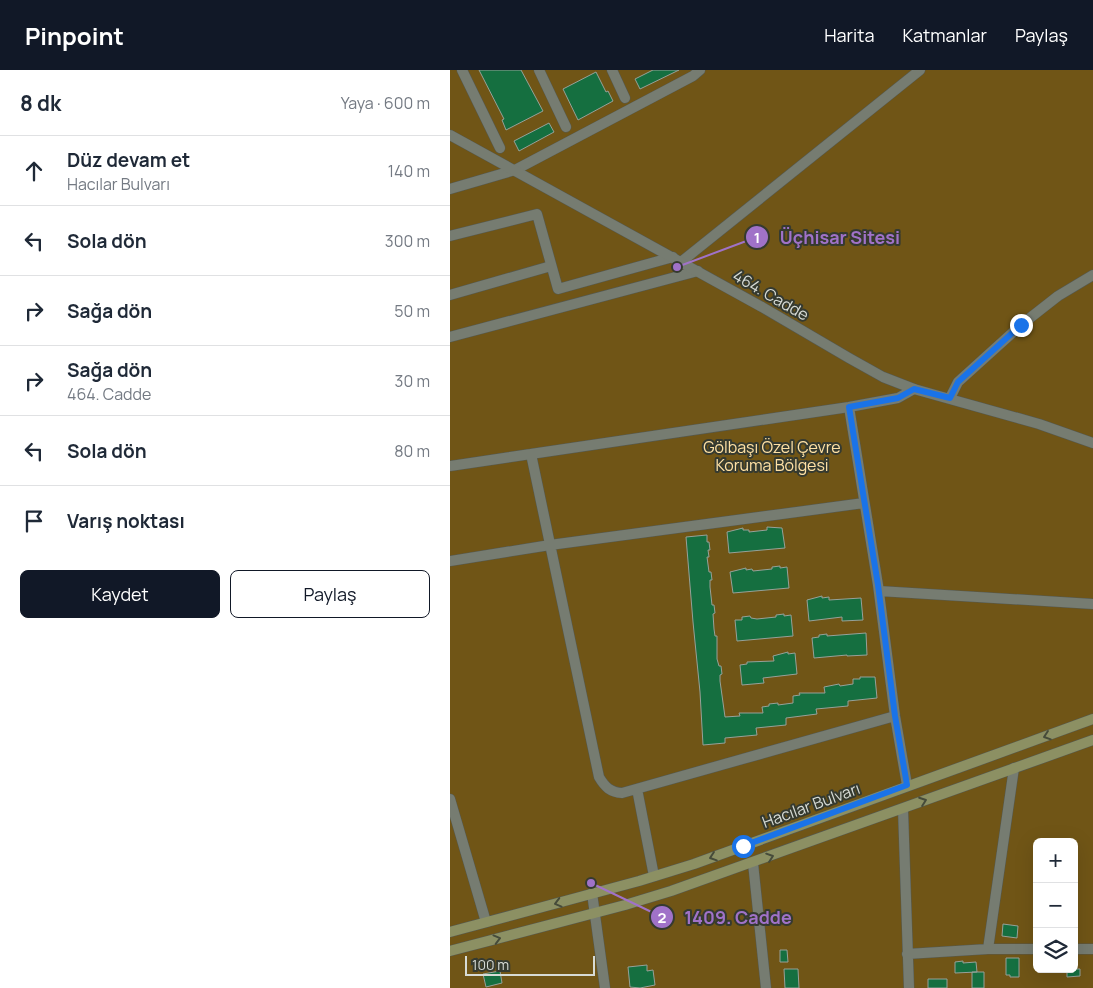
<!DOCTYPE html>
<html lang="tr">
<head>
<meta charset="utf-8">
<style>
	:root { --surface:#fff; --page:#f6f6f7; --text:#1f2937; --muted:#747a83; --line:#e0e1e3; --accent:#111827 }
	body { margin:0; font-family:Manrope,sans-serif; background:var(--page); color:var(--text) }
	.controls { position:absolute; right:15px; bottom:15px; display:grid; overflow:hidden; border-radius:8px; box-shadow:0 5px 20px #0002 }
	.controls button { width:45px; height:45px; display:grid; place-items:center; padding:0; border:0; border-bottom:1px solid var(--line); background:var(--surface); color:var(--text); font:25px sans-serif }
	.scale { position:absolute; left:15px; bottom:12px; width:130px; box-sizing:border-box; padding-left:5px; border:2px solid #d7dbd5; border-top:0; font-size:14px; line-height:18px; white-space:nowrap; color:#d7dbd5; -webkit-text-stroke:4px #353a30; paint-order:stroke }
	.stop { position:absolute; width:15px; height:15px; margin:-11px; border:4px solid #1a73e8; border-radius:50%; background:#fff }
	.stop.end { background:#1a73e8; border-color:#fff; box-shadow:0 1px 5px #0008 }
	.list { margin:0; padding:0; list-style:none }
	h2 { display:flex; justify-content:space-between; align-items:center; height:65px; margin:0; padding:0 20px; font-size:21px }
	h2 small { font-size:16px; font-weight:400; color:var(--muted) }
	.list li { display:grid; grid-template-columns:32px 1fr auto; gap:15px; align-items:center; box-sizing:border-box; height:70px; padding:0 20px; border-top:1px solid var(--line) }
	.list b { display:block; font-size:19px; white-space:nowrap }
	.list p { margin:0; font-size:16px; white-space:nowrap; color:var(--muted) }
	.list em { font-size:16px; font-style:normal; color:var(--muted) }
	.actions { display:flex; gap:10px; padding:15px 20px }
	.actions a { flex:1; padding:11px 0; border:1px solid var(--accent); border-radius:8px; text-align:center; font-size:18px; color:var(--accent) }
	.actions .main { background:var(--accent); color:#fff }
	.icon { flex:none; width:28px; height:28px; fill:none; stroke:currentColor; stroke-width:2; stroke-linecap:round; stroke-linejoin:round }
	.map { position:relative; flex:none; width:643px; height:918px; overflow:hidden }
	header { display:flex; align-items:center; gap:30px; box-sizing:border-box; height:70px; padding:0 25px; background:var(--accent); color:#fff }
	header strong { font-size:24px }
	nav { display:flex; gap:28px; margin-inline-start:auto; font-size:18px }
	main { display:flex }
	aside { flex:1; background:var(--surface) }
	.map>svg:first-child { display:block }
	.green { fill:#705516; fill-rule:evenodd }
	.building { fill:#156f40; stroke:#96a199 }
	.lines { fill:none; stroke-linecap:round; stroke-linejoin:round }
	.minor-casing { stroke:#545951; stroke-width:11 }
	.tertiary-casing { stroke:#545951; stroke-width:11 }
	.secondary-casing { stroke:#545951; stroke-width:11 }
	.minor { stroke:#767c71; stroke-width:10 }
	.tertiary { stroke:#767c71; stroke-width:10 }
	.secondary { stroke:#8c9063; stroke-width:10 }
	.oneway { stroke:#464b3a }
	.route { stroke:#1a73e8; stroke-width:6 }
	.labels { text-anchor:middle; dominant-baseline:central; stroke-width:4; stroke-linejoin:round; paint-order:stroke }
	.street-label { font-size:16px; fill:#d7dbd5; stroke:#353a30 }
	.park-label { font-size:16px; fill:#ffe1a4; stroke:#353a30 }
	.leader { fill:none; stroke:#a072c8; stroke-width:2 }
	.callout-dot { fill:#a072c8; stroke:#353a30; stroke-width:2 }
	.mark-label { font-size:15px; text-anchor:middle; font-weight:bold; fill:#fff }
	.callout-label { font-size:18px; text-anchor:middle; font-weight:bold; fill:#a072c8; stroke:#353a30; stroke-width:4; stroke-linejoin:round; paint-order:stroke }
</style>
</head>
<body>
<header>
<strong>Pinpoint</strong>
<nav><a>Harita</a><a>Katmanlar</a><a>Paylaş</a></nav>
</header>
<main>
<aside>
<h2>8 dk<small>Yaya · 600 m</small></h2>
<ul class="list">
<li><svg class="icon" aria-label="ahead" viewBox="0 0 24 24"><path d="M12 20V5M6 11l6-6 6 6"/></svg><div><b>Düz devam et</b><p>Hacılar Bulvarı</p></div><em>140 m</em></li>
<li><svg class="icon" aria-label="left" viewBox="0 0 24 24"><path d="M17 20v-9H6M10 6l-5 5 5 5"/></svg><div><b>Sola dön</b></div><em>300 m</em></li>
<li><svg class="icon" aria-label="right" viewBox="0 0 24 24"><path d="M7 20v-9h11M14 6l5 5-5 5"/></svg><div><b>Sağa dön</b></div><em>50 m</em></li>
<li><svg class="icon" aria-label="right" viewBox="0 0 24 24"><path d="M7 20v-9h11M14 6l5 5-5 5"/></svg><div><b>Sağa dön</b><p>464. Cadde</p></div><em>30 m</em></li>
<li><svg class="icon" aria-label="left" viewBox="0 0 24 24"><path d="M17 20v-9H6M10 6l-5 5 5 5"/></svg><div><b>Sola dön</b></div><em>80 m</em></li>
<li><svg class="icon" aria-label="arrive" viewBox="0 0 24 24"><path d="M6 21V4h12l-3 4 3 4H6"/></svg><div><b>Varış noktası</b></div></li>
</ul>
<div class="actions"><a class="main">Kaydet</a><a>Paylaş</a></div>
</aside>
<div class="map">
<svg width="643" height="918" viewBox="0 0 643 918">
	<rect width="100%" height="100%" fill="#353a30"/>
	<path class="green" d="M0 0H643V918H0ZM587 772H624V899H587Z"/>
	<path class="building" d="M29 0H71L93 41 56 60 52 50 54 49Z
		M203 0H229L190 19 185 9Z
		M146 2 156 22 158 21 163 31 128 50 113 19Z
		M99 53 104 62 69 81 64 71Z
		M317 457 332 458 335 478 279 483 277 462 293 458V460H299V462L317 460Z
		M257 465V472H259L260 480H258L259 487H257L259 502H261L262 510H260V517L262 535H264L265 543 263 544 264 559 265 566H267V589L269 596H271L272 604 270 605V611L275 647 290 646 289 643H313L312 637 319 636V634L328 633V635L343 633V626L350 625 349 623H375L374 617 389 614 390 616 403 614V609H410V607H425L427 628 398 631V636L366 639 367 644 336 648V655L306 658 307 665 275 668V673L253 675 250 622 243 552 236 467Z
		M330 496V498L337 497 339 518 283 523 280 502 296 498V500L302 499 303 501 322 499V497Z
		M372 526V528L379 527V530L411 528 413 550 392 551V547L359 551 357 530Z
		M334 544V546L341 545 343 566 287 571 285 550H292V547L300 546 301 548 307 549 326 547V545Z
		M416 563 417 585 397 586V585L364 588 362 568 369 567V565L377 564V566Z
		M338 582V584L345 583 347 604 313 608 314 613 292 615 290 595 297 594V592L324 591 323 586Z
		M553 854 568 856 567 868 552 866Z
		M330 880H337L338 892H330Z
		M556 888H569V907H560V905H556Z
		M513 891V893L526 892 527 902 505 903V892Z
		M197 895V901L203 900 205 915 190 918 180 917 178 897Z
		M334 899H348L349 918H335Z
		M617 899H630V906L617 907Z
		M50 901 52 913 36 917 33 904Z
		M522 902H534V918H522Z
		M478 909H497V918H478Z"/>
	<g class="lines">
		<defs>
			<path id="minor" d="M12 0 50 78
				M89 0 116 57
				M162 0 175 28
				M0 119 65 100 243 6 250 0
				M0 166 87 144 108 219 223 187
				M231 192 470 0
				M0 225 101 196
				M0 267 248 201
				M500 328 508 312 571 255 608 226 643 205
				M399 337 428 515 445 646 457 715
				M81 384 149 707C155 717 160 722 172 723L445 646
				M0 396 399 337 448 328 464 319
				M0 491 100 475 414 433
				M429 521 643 534
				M187 719 204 806
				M0 729 36 852
				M453 739 459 918
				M303 793 316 918
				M142 823 155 918
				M538 879 564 698
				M624 879H643
				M457 884 538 879H587"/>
			<path id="tertiary" d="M0 65 312 237 399 288 433 307 464 319 589 354 643 373"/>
			<path id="secondary" d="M0 862 189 811 244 794 643 649
				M0 881 175 835 221 821 643 670"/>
		</defs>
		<use href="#minor" class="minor-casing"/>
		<use href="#tertiary" class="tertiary-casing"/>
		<use href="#secondary" class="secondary-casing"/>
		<use href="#minor" class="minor"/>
		<use href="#tertiary" class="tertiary"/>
		<use href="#secondary" class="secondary"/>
	</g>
	<defs><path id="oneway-chevron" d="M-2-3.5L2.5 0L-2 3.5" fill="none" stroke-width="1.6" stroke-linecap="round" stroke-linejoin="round" transform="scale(1.25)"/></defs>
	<g class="oneway">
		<use href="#oneway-chevron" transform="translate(597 666) rotate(161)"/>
		<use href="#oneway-chevron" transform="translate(473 731) rotate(-20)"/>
		<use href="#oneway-chevron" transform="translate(263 787) rotate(161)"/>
		<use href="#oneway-chevron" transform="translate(320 787) rotate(-19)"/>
		<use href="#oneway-chevron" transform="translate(108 833) rotate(165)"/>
		<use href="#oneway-chevron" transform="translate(47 869) rotate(-15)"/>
	</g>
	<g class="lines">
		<path class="route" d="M293 776 457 715 445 646 428 515 399 337 448 328 464 319 500 328 508 312 571 255"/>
	</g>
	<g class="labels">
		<g class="street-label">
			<text transform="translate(321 225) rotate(30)">464. Cadde</text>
			<text transform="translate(361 735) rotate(-20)">Hacılar Bulvarı</text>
		</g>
		<g class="park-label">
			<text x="322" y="377">Gölbaşı Özel Çevre<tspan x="322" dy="18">Koruma Bölgesi</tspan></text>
		</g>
	</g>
	<path class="leader" d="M227 197L307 167M141 813L212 847"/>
	<g class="callout-dot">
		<circle cx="227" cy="197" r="5"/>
		<circle cx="141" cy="813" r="5"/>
		<circle cx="307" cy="167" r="12"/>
		<circle cx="212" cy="847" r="12"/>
	</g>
	<g class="mark-label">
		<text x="307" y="173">1</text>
		<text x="212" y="853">2</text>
	</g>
	<g class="callout-label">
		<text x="390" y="174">Üçhisar Sitesi</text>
		<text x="288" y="854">1409. Cadde</text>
	</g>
</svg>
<div class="controls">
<button>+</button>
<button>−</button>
<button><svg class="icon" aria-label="layers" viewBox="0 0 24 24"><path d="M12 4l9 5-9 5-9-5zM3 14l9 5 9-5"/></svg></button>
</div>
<div class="scale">100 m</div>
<div class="stop" style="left:293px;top:776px"></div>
<div class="stop end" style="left:571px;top:255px"></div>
</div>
</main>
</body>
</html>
